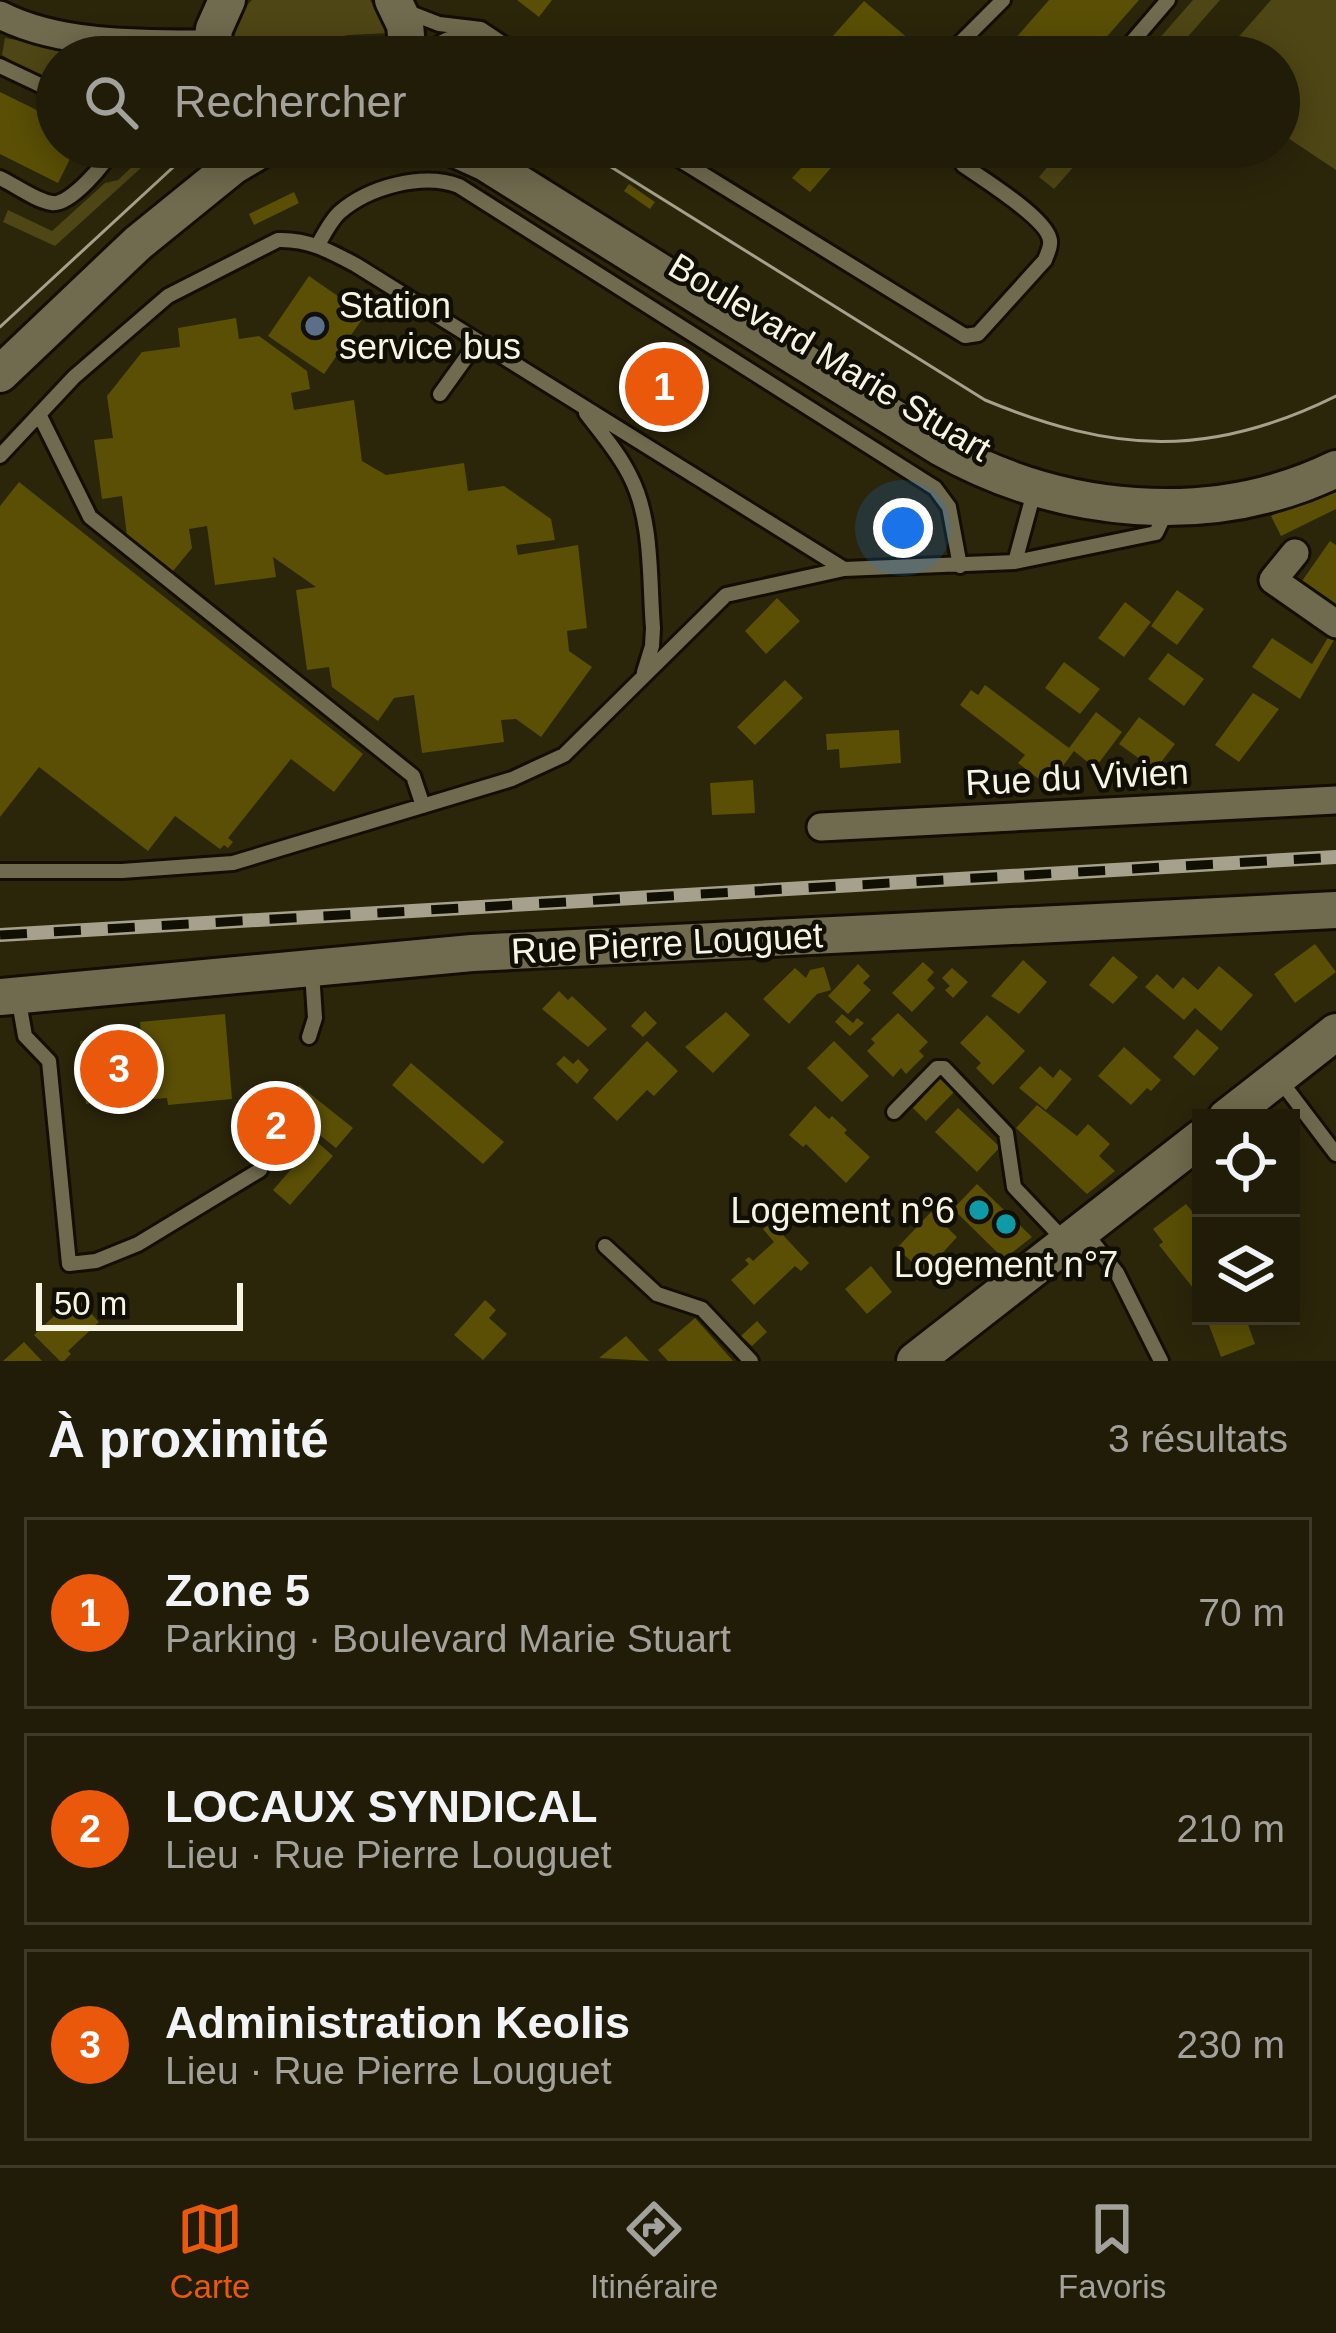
<!DOCTYPE html>
<html lang="fr">
<head>
<meta charset="utf-8">
<style>
	:root { --surface:#201c08; --page:#2d2916; --text:#f1f3f6; --muted:#a2a19c; --line:#3d3a29; --accent:#ea580c }
	body { margin:0; font-family:Helvetica,sans-serif; background:var(--page); color:var(--text) }
	.controls { position:absolute; right:36px; bottom:36px; display:grid; overflow:hidden; border-radius:0px; box-shadow:0 6px 30px #0003 }
	.controls button { width:108px; height:108px; display:grid; place-items:center; padding:0; border:0; border-bottom:3px solid var(--line); background:var(--surface); color:var(--text); font:60px sans-serif }
	.scale { position:absolute; left:36px; bottom:30px; width:207px; box-sizing:border-box; padding-left:12px; border:6px solid #f7f4e4; border-top:0; font-size:33px; line-height:42px; white-space:nowrap; color:#f7f4e4; -webkit-text-stroke:9px #110f04; paint-order:stroke }
	.you { position:absolute; left:903px; top:528px; width:42px; height:42px; margin:-30px; border:9px solid #fff; border-radius:50%; background:#1a73e8; box-shadow:0 0 0 18px #1a73e833 }
	.badge { display:grid; place-items:center; width:78px; height:78px; border-radius:50%; background:var(--accent); color:#fff; font-size:39px; font-weight:700 }
	.pin { position:absolute; translate:-50% -50%; border:6px solid #fff; box-shadow:0 3px 12px #0006 }
	.list { margin:0; padding:0; list-style:none }
	h2 { display:flex; justify-content:space-between; align-items:center; height:156px; margin:0; padding:0 48px; font-size:51px }
	h2 small { font-size:39px; font-weight:400; color:var(--muted) }
	.list li { display:grid; grid-template-columns:78px 1fr auto; gap:36px; align-items:center; box-sizing:border-box; height:192px; margin:0 24px 24px; padding:0 24px; border:3px solid var(--line); border-radius:0px }
	.list b { display:block; font-size:45px; white-space:nowrap }
	.list p { margin:0; font-size:39px; white-space:nowrap; color:var(--muted) }
	.list em { font-size:39px; font-style:normal; color:var(--muted) }
	.icon { flex:none; width:66px; height:66px; fill:none; stroke:currentColor; stroke-width:2; stroke-linecap:round; stroke-linejoin:round }
	.map { position:relative; flex:none; width:1336px; height:1361px; overflow:hidden }
	.search { position:absolute; background:var(--surface); box-shadow:0 6px 30px #0003; left:36px; right:36px; top:36px; height:132px; display:flex; align-items:center; gap:30px; box-sizing:border-box; padding:0 42px; border-radius:66px; color:var(--muted); font-size:45px }
	.sheet { height:804px; background:var(--surface) }
	nav { display:flex; justify-content:space-around; align-items:center; box-sizing:border-box; height:168px; border-top:3px solid var(--line); background:var(--surface); font-size:33px; color:var(--muted) }
	nav a { display:grid; justify-items:center; gap:6px }
	nav .on { color:var(--accent) }
	.map>svg:first-child { display:block }
	.green { fill:#4f4615 }
	.building { fill:#5a4f05 }
	.lines { fill:none; stroke-linecap:round; stroke-linejoin:round }
	.lane-casing { stroke:#130e00; stroke-width:20 }
	.street-casing { stroke:#130e00; stroke-width:33 }
	.secondary-casing { stroke:#130e00; stroke-width:42 }
	.lane { stroke:#706b4e; stroke-width:14 }
	.street { stroke:#706b4e; stroke-width:27 }
	.secondary { stroke:#706b4e; stroke-width:36 }
	.tram { stroke:#a5a18d; stroke-width:3 }
	.rail-casing { stroke:#a5a18d; stroke-width:14 }
	.rail { stroke:#110f04; stroke-width:9; stroke-dasharray:27; stroke-linecap:butt }
	.service-dot { fill:#5c6f8a; stroke:#110f04; stroke-width:4.5 }
	.culture-dot { fill:#0f9aa8; stroke:#110f04; stroke-width:4.5 }
	.labels { text-anchor:middle; dominant-baseline:central; stroke-width:9; stroke-linejoin:round; paint-order:stroke }
	.poi-label { font-size:36px; fill:#f7f4e4; stroke:#110f04; text-anchor:start }
	.street-label { font-size:36px; fill:#f7f4e4; stroke:#110f04 }
</style>
</head>
<body>
<div class="map">
<svg width="1336" height="1361" viewBox="0 0 1336 1361">
	<rect width="100%" height="100%" fill="#2b260a"/>
	<path class="green" d="M252 0H370L390 33 348 35 305 44 273 57 229 56 241 11Z
		M1193 0H1220L1170 57H1143Z
		M1271 0H1336V170L1279 132V57H1221Z
		M5 38 77 51V57H57V82H46L2 55Z
		M144 147H164L55 246 3 222 8 210 52 231 105 183 118 180 148 152Z
		M1064 147H1091L1054 189 1039 177Z"/>
	<path class="building" d="M517 0H552L539 17Z
		M1049 0H1139L1089 57H1036L1015 39Z
		M864 1 930 57H814Z
		M0 92 57 120V147H76L58 183 0 154Z
		M797 147H849L810 192 792 178 810 158Z
		M629 184 655 202 650 209 624 191Z
		M294 192 299 203 254 225 249 214Z
		M309 276 365 315 324 374 268 336Z
		M236 318 239 339 259 336 307 371 310 389 291 393 294 410 354 400 362 461 386 475 464 463 468 491 504 486 551 519 555 540 516 545 518 555 578 545 587 628 567 631 569 651 592 667 541 737 516 719 501 720 504 742 422 753 414 695 394 698 378 721 332 687 329 667 307 670 296 590 316 587 273 557 276 577 215 585 207 526 189 529 192 548 173 571 127 536 122 496 102 499 94 440 113 438 107 396 142 352 180 347 178 328Z
		M19 482 363 754 334 792 291 759 228 838 233 842 228 848 224 845 220 849 175 816 148 851 39 767 0 817V506Z
		M1336 484V509L1281 536 1271 516Z
		M1330 541 1336 545V605L1302 581Z
		M1177 590 1204 609 1177 645 1151 626Z
		M777 598 800 621 766 654 745 631Z
		M1125 602 1151 622 1124 657 1098 638Z
		M1329 636 1334 640 1300 699 1252 667 1272 638 1312 664Z
		M1168 653 1204 679 1184 706 1148 679Z
		M1064 662 1100 689 1080 714 1045 688Z
		M785 680 803 698 755 745 737 727Z
		M985 685 1069 748 1096 712 1122 732 1095 768 1074 751 1048 786 1018 763 1025 755 960 705 971 690 978 695Z
		M1253 693 1279 709 1239 762 1215 745Z
		M1139 717 1175 744 1155 770 1119 744Z
		M899 730 901 763 840 768 839 749 827 750 826 734Z
		M753 780 755 813 712 815 710 783Z
		M1315 944 1336 972 1295 1003 1274 974Z
		M1113 956 1138 977 1113 1004 1089 985Z
		M1023 960 1047 982 1019 1014 991 996Z
		M923 962 934 972 927 980 935 988 912 1012 892 993Z
		M858 964 870 976 863 983 871 990 848 1014 828 996Z
		M1219 966 1253 995 1221 1031 1195 1008 1184 1020 1145 987 1157 974 1173 989 1183 977 1198 990Z
		M824 967 831 990 817 994 789 1024 763 999 795 968 806 978 810 970Z
		M952 968 968 982 953 998 945 990 950 986 942 978Z
		M559 991 568 1000 572 996 607 1029 588 1047 542 1009Z
		M645 1011 657 1023 643 1037 631 1026Z
		M726 1012 750 1035 713 1073 685 1047Z
		M898 1013 928 1042 919 1051 924 1056 906 1074 901 1068 893 1077 867 1051 875 1043 871 1039Z
		M225 1014 232 1099 168 1105 167 1098 86 1104 80 1041 141 1035 140 1022Z
		M842 1014 853 1023 857 1018 864 1023 850 1036 835 1022Z
		M987 1015 1025 1051 993 1085 976 1068 981 1063 960 1043Z
		M1197 1029 1219 1048 1194 1076 1173 1057Z
		M647 1041 678 1071 654 1096 647 1090 617 1121 593 1098Z
		M834 1041 869 1076 842 1102 807 1068Z
		M1124 1047 1161 1080 1151 1091 1147 1088 1131 1105 1098 1076Z
		M564 1056 573 1064 578 1059 589 1070 577 1084 556 1064Z
		M411 1063 504 1142 483 1164 392 1085Z
		M1040 1066 1053 1078 1060 1069 1072 1079 1046 1110 1019 1088Z
		M940 1079 954 1092 926 1121 913 1108Z
		M299 1085 353 1128 336 1148 283 1106Z
		M1037 1105 1077 1136 1088 1124 1110 1144 1099 1156 1115 1171 1087 1194 1016 1128Z
		M815 1106 829 1119 832 1116 847 1130 844 1133 870 1157 846 1183 806 1144 803 1147 789 1135Z
		M279 1107 294 1118 272 1145 258 1134Z
		M958 1108 1000 1147 977 1172 935 1132Z
		M316 1141 333 1156 290 1205 273 1190Z
		M977 1184 1032 1237 1004 1259 953 1209Z
		M1186 1204 1196 1216H1201V1290L1197 1293 1159 1245 1163 1242 1153 1229Z
		M931 1212 957 1237 937 1259 940 1263 928 1277 897 1248Z
		M771 1222 809 1263 801 1271 795 1266 754 1305 731 1280 749 1264 745 1260 749 1257 753 1261 774 1242 763 1229Z
		M871 1266 892 1292 867 1314 845 1289Z
		M75 1296 99 1322 68 1351 71 1354 64 1361H60L34 1335Z
		M485 1300 496 1310 489 1318 507 1334 483 1360 454 1335Z
		M1234 1316H1245L1255 1344 1221 1357 1209 1325Z
		M695 1318 733 1361H668L658 1350Z
		M757 1321 767 1332 752 1346 741 1336Z
		M626 1336 649 1361 599 1358Z
		M24 1342 42 1361H3Z"/>
	<g class="lines">
		<defs>
			<path id="lane" d="M408 12 439 24 481 29 523 57
				M424 57C455 24 473 36 508 57
				M946 57 1003 0
				M1119 57 1168 0
				M0 66 57 93
				M659 147 965 336 978 334 1045 260C1047 254 1051 247 1050 241 1049 219 981 178 963 165L960 147
				M0 178C15 185 36 201 52 203 70 206 107 162 114 147
				M318 245C324 234 331 220 340 212 369 187 423 172 459 186L935 488 949 507 960 566
				M440 394 478 341
				M586 413C601 433 619 453 630 476 653 520 649 579 653 628L652 646 644 672
				M39 414 90 517 413 776 423 806
				M0 456 74 377 168 296 278 240C308 239 330 251 356 265L844 569
				M1015 562 1034 492
				M0 871H122L233 863 512 779 564 755 726 595 844 569 1015 562 1156 533 1166 512
				M18 996 25 1036 49 1061 69 1264 96 1261 138 1244 260 1170
				M309 1037 315 1018 312 972
				M1286 1088 1336 1154
				M894 1112 937 1068H944L1006 1133 1014 1187 1066 1242
				M1092 1241 1117 1273 1161 1361
				M605 1246 657 1294 702 1309 751 1361"/>
			<path id="street" d="M0 15C60 46 144 44 210 44
				M1295 553 1273 580 1336 624
				M821 827 1336 800"/>
			<path id="secondary" d="M393 0 405 25 408 57
				M211 57 214 29 227 0
				M451 147 486 163 940 447C1059 514 1210 530 1336 469
				M0 374 138 243 233 166 265 147
				M0 997 472 953 1336 910
				M1226 1118 1336 1032
				M915 1361 1201 1138"/>
		</defs>
		<use href="#lane" class="lane-casing"/>
		<use href="#street" class="street-casing"/>
		<use href="#secondary" class="secondary-casing"/>
		<use href="#lane" class="lane"/>
		<use href="#street" class="street"/>
		<use href="#secondary" class="secondary"/>
		<path class="tram" d="M292 57C345 35 401 34 454 57
			M579 147 985 400C1113 453 1209 459 1336 396
			M0 327 195 147"/>
		<defs>
			<path id="rail" d="M0 935 1336 857"/>
		</defs>
		<use href="#rail" class="rail-casing"/>
		<use href="#rail" class="rail"/>
	</g>
	<circle class="service-dot" cx="315" cy="326" r="12"/>
	<g class="culture-dot">
		<circle cx="979" cy="1210" r="12"/>
		<circle cx="1006" cy="1224" r="12"/>
	</g>
	<g class="labels">
		<g class="poi-label">
			<text x="339" y="305">Station<tspan x="339" dy="41">service bus</tspan></text>
			<text x="955" y="1210" text-anchor="end">Logement n°6</text>
			<text x="1006" y="1264" text-anchor="middle">Logement n°7</text>
		</g>
		<g class="street-label">
			<text transform="translate(830 357) rotate(31)">Boulevard Marie Stuart</text>
			<text transform="translate(1077 777) rotate(-3)">Rue du Vivien</text>
			<text transform="translate(667 943) rotate(-3)">Rue Pierre Louguet</text>
		</g>
	</g>
</svg>
<div class="controls">
<button><svg class="icon" aria-label="locate" viewBox="0 0 24 24"><circle cx="12" cy="12" r="6"/><path d="M12 2v4M12 18v4M2 12h4M18 12h4"/></svg></button>
<button><svg class="icon" aria-label="layers" viewBox="0 0 24 24"><path d="M12 4l9 5-9 5-9-5zM3 14l9 5 9-5"/></svg></button>
</div>
<div class="scale">50 m</div>
<div class="you"></div>
<div class="pin badge" style="left:664px;top:387px">1</div>
<div class="pin badge" style="left:276px;top:1126px">2</div>
<div class="pin badge" style="left:119px;top:1069px">3</div>
<div class="search"><svg class="icon" aria-label="search" viewBox="0 0 24 24"><circle cx="10" cy="10" r="6"/><path d="M15 15l6 6"/></svg>Rechercher</div>
</div>
<section class="sheet">
<h2>À proximité<small>3 résultats</small></h2>
<ul class="list">
<li><span class="badge">1</span><div><b>Zone 5</b><p>Parking · Boulevard Marie Stuart</p></div><em>70 m</em></li>
<li><span class="badge">2</span><div><b>LOCAUX SYNDICAL</b><p>Lieu · Rue Pierre Louguet</p></div><em>210 m</em></li>
<li><span class="badge">3</span><div><b>Administration Keolis</b><p>Lieu · Rue Pierre Louguet</p></div><em>230 m</em></li>
</ul>
</section>
<nav>
<a class="on"><svg class="icon" aria-label="map" viewBox="0 0 24 24"><path d="M3 6l6-2 6 2 6-2v14l-6 2-6-2-6 2zM9 4v14M15 6v14"/></svg>Carte</a>
<a><svg class="icon" aria-label="directions" viewBox="0 0 24 24"><path d="M12 3l9 9-9 9-9-9zM9 14v-3h6M13 9l2 2-2 2"/></svg>Itinéraire</a>
<a><svg class="icon" aria-label="saved" viewBox="0 0 24 24"><path d="M7 4h10v16l-5-4-5 4z"/></svg>Favoris</a>
</nav>
</body>
</html>
